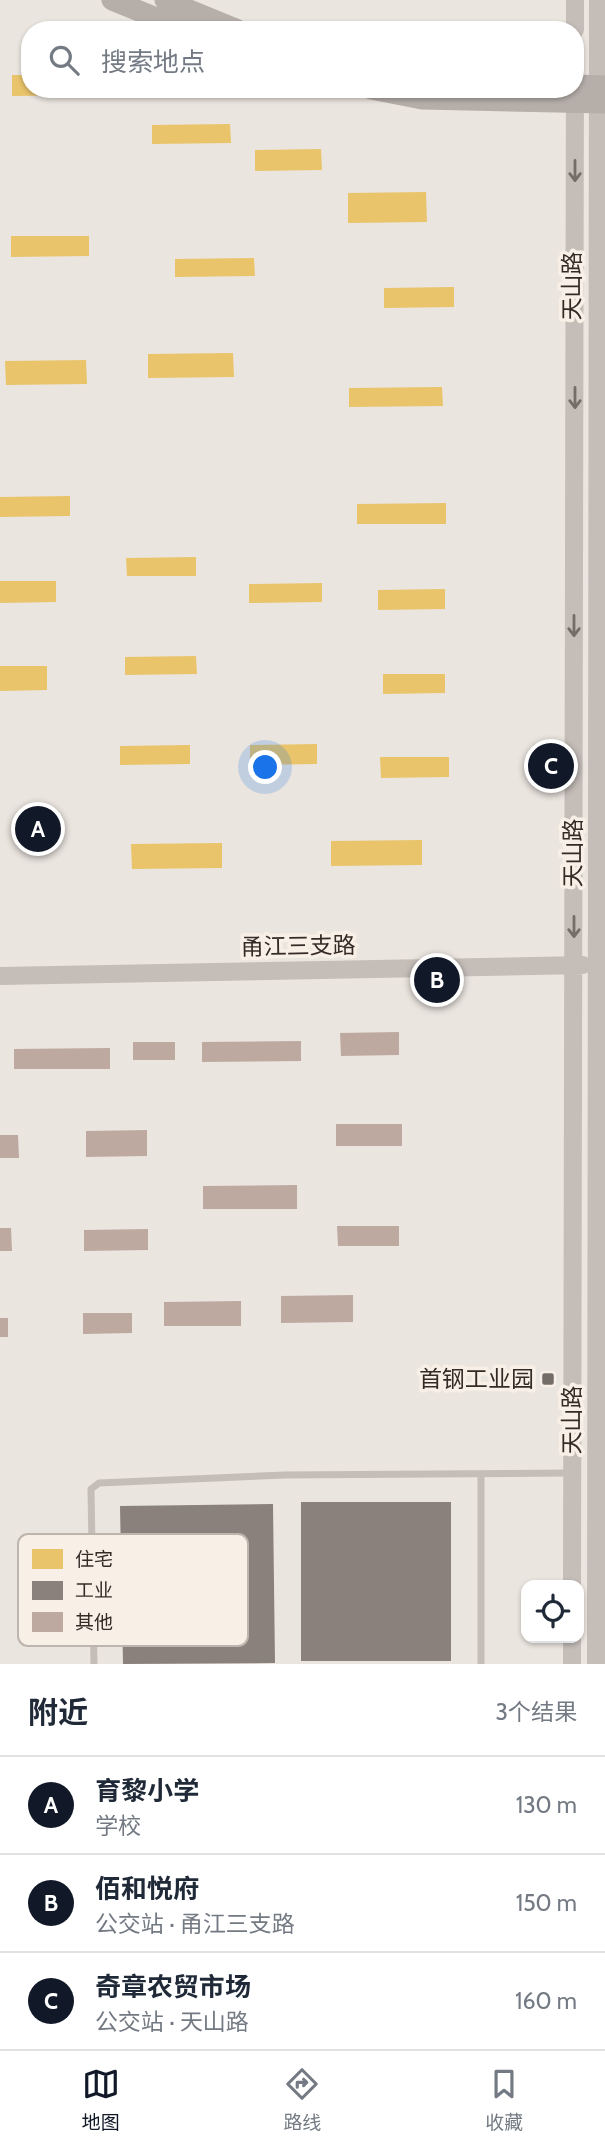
<!DOCTYPE html>
<html lang="zh">
<head>
<meta charset="utf-8">
<style>
	:root { --surface:#fff; --page:#f6f6f7; --text:#1f2937; --muted:#747a83; --line:#e0e1e3; --accent:#111827 }
	body { margin:0; font-family:Cabin,"Noto Sans SC",sans-serif; background:var(--page); color:var(--text) }
	.controls { position:absolute; right:21px; bottom:21px; display:grid; overflow:hidden; border-radius:14px; box-shadow:0 2px 5px #0004 }
	.controls button { width:63px; height:63px; display:grid; place-items:center; padding:0; border:0; border-bottom:2px solid var(--line); background:var(--surface); color:var(--text); font:35px sans-serif }
	.you { position:absolute; left:266px; top:768px; width:24px; height:24px; margin:-18px; border:5px solid #fff; border-radius:50%; background:#1a73e8; box-shadow:0 0 0 10px #1a73e833 }
	.badge { display:grid; place-items:center; width:46px; height:46px; border-radius:50%; background:var(--accent); color:#fff; font-size:23px; font-weight:700 }
	.pin { position:absolute; translate:-50% -50%; border:4px solid #fff; box-shadow:0 2px 7px #0006 }
	.list { margin:0; padding:0; list-style:none }
	h2 { display:flex; justify-content:space-between; align-items:center; height:91px; margin:0; padding:0 28px; font-size:30px }
	h2 small { font-size:23px; font-weight:400; color:var(--muted) }
	.list li { display:grid; grid-template-columns:46px 1fr auto; gap:21px; align-items:center; box-sizing:border-box; height:98px; padding:0 28px; border-top:2px solid var(--line) }
	.list b { display:block; font-size:26px; white-space:nowrap }
	.list p { margin:0; font-size:23px; white-space:nowrap; color:var(--muted) }
	.list em { font-size:23px; font-style:normal; color:var(--muted) }
	.icon { flex:none; width:38px; height:38px; fill:none; stroke:currentColor; stroke-width:2; stroke-linecap:round; stroke-linejoin:round }
	.map { position:relative; flex:none; width:605px; height:1664px; overflow:hidden }
	.search { position:absolute; background:var(--surface); box-shadow:0 2px 5px #0004; left:21px; right:21px; top:21px; height:77px; display:flex; align-items:center; gap:18px; box-sizing:border-box; padding:0 24px; border-radius:28px; color:var(--muted); font-size:26px }
	.sheet { height:385px; background:var(--surface) }
	nav { display:flex; justify-content:space-around; align-items:center; box-sizing:border-box; height:98px; border-top:2px solid var(--line); background:var(--surface); font-size:19px; color:var(--muted) }
	nav a { display:grid; justify-items:center; gap:4px }
	nav .on { color:var(--accent) }
	.map>svg:first-child { display:block }
	.homes { fill:#e9c46a }
	.industry { fill:#8a817c }
	.building { fill:#bea9a1 }
	.lines { fill:none; stroke-linecap:round; stroke-linejoin:round }
	.service { stroke:#c4bdb8; stroke-width:7 }
	.tertiary { stroke:#c4bdb8; stroke-width:18 }
	.secondary { stroke:#b5aea9; stroke-width:21 }
	.oneway { stroke:#756d68 }
	.poi-dot { fill:#746c67; stroke:#f8f0e6; stroke-width:2.5 }
	.labels { text-anchor:middle; dominant-baseline:central; stroke-width:7; stroke-linejoin:round; paint-order:stroke }
	.street-label { font-size:23px; fill:#342b27; stroke:#f8f0e6 }
	.poi-label { font-size:23px; fill:#342b27; stroke:#f8f0e6; text-anchor:end }
	.key { fill:#f8f0e6; stroke:#bdb5ad; stroke-width:2 }
	.key-label { font-size:19px; fill:#342b27 }
</style>
</head>
<body>
<div class="map">
<svg width="605" height="1664" viewBox="0 0 605 1664">
	<rect width="100%" height="100%" fill="#ebe5df"/>
	<path class="homes" d="M12 75H30V89H89V95L12 96Z
		M230 124 231 143 152 144V125Z
		M321 149 322 170 255 171V150Z
		M426 192 427 222 348 223V193Z
		M11 236H89V256L11 257Z
		M254 258 255 276 175 277V259Z
		M454 287V307L384 308V288Z
		M233 353 234 377 148 378V354Z
		M86 360 87 384 6 385 5 361Z
		M442 387 443 406 349 407V388Z
		M70 496V516L0 517V497Z
		M446 503V524H357V504Z
		M196 557V576H127L126 558Z
		M0 581H56V602L0 603Z
		M322 583V602L249 603V584Z
		M445 589V609L378 610V590Z
		M196 656 197 674 125 675V657Z
		M0 666H47V690L0 691Z
		M383 674H445V693L383 694Z
		M317 744V764L250 765V745Z
		M190 745V764L120 765V746Z
		M380 757H449V777L381 778Z
		M422 840V865L331 866V841Z
		M222 843V868L132 869 131 844Z"/>
	<path class="industry" d="M301 1502H451V1661H301Z
		M273 1504 275 1663 123 1664 120 1506Z"/>
	<path class="building" d="M399 1032V1055L341 1056 340 1033Z
		M301 1041V1061L202 1062V1042Z
		M133 1042H175V1060H133Z
		M110 1048V1069H14V1049Z
		M336 1124H402V1146H336Z
		M147 1130V1156L86 1157V1131Z
		M0 1135H18L19 1158H0Z
		M297 1185V1209H203V1186Z
		M337 1226H399V1246H338Z
		M0 1228H11L12 1251H0Z
		M148 1229V1250L84 1251V1230Z
		M353 1295V1322L281 1323V1296Z
		M241 1301V1326H164V1302Z
		M83 1313H132V1333L83 1334Z
		M0 1318H8V1337H0Z"/>
	<g class="lines">
		<path class="service" d="M481 1474V1664
			M94 1664 91 1489 99 1483 285 1475 571 1473"/>
		<path class="tertiary" d="M575 0V30
			M0 976 583 965
			M572 1585 575 49
			M572 1664V1638
			M596 1664 598 0"/>
		<path class="secondary" d="M112 0 186 30
			M165 0 238 30
			M575 85 605 86
			M371 89 422 99 605 103"/>
	</g>
	<defs><path id="oneway-shaft" d="M-6 0H5M1.5-3L5.5 0L1.5 3" fill="none" stroke-width="1.6" stroke-linecap="round" stroke-linejoin="round" transform="scale(1.75)"/></defs>
	<g class="oneway">
		<use href="#oneway-shaft" transform="translate(575 171) rotate(90)"/>
		<use href="#oneway-shaft" transform="translate(575 398) rotate(90)"/>
		<use href="#oneway-shaft" transform="translate(574 626) rotate(90)"/>
		<use href="#oneway-shaft" transform="translate(574 927) rotate(90)"/>
	</g>
	<rect class="poi-dot" x="541" y="1372" width="14" height="14" rx="3.5"/>
	<g class="labels">
		<g class="street-label">
			<text transform="translate(572 286) rotate(-90)">天山路</text>
			<text transform="translate(573 853) rotate(-90)">天山路</text>
			<text transform="translate(298 946) rotate(-1)">甬江三支路</text>
			<text transform="translate(572 1420) rotate(-90)">天山路</text>
		</g>
		<g class="poi-label">
			<text x="534" y="1379">首钢工业园</text>
		</g>
	</g>
	<rect x="18" y="1534" width="230" height="112" rx="10" class="key"/>
	<rect x="32" y="1549" width="31" height="20" fill="#e9c46a"/>
	<rect x="32" y="1581" width="31" height="19" fill="#8a817c"/>
	<rect x="32" y="1612" width="31" height="20" fill="#bea9a1"/>
	<g class="key-label">
		<text x="75" y="1566">住宅</text>
		<text x="75" y="1597">工业</text>
		<text x="75" y="1629">其他</text>
	</g>
</svg>
<div class="controls">
<button><svg class="icon" aria-label="locate" viewBox="0 0 24 24"><circle cx="12" cy="12" r="6"/><path d="M12 2v4M12 18v4M2 12h4M18 12h4"/></svg></button>
</div>
<div class="you"></div>
<div class="pin badge" style="left:38px;top:829px">A</div>
<div class="pin badge" style="left:437px;top:980px">B</div>
<div class="pin badge" style="left:551px;top:766px">C</div>
<div class="search"><svg class="icon" aria-label="search" viewBox="0 0 24 24"><circle cx="10" cy="10" r="6"/><path d="M15 15l6 6"/></svg>搜索地点</div>
</div>
<section class="sheet">
<h2>附近<small>3个结果</small></h2>
<ul class="list">
<li><span class="badge">A</span><div><b>育黎小学</b><p>学校</p></div><em>130 m</em></li>
<li><span class="badge">B</span><div><b>佰和悦府</b><p>公交站 · 甬江三支路</p></div><em>150 m</em></li>
<li><span class="badge">C</span><div><b>奇章农贸市场</b><p>公交站 · 天山路</p></div><em>160 m</em></li>
</ul>
</section>
<nav>
<a class="on"><svg class="icon" aria-label="map" viewBox="0 0 24 24"><path d="M3 6l6-2 6 2 6-2v14l-6 2-6-2-6 2zM9 4v14M15 6v14"/></svg>地图</a>
<a><svg class="icon" aria-label="directions" viewBox="0 0 24 24"><path d="M12 3l9 9-9 9-9-9zM9 14v-3h6M13 9l2 2-2 2"/></svg>路线</a>
<a><svg class="icon" aria-label="saved" viewBox="0 0 24 24"><path d="M7 4h10v16l-5-4-5 4z"/></svg>收藏</a>
</nav>
</body>
</html>
